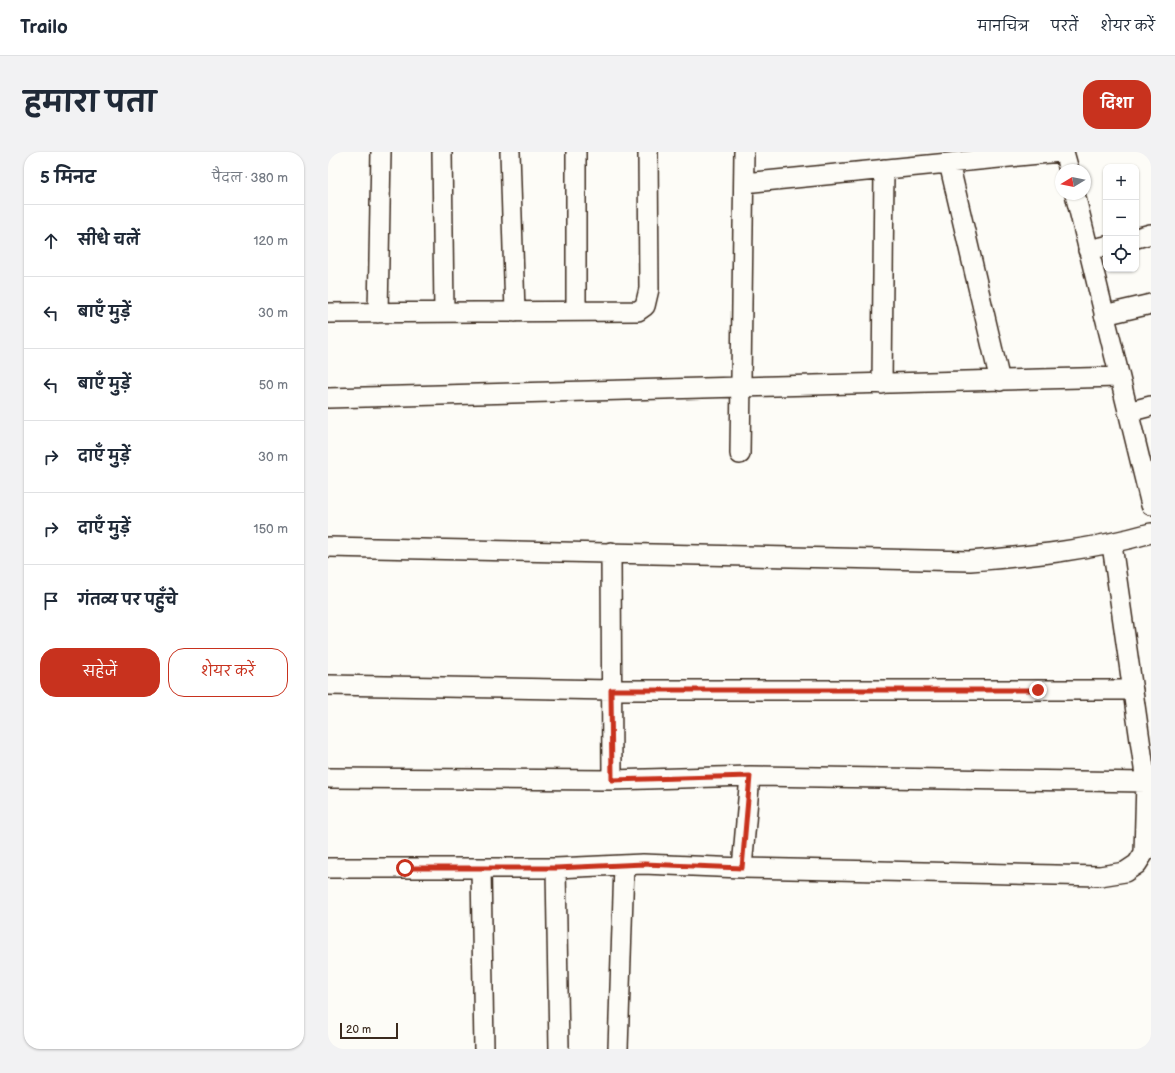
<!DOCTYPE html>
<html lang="hi">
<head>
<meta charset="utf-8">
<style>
	:root { --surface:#fff; --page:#f2f2f3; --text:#1f2937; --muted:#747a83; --line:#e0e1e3; --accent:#c8321e }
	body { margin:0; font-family:"Balsamiq Sans","Playpen Sans Deva",sans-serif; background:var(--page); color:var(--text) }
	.controls { position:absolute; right:12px; top:12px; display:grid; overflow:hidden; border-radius:8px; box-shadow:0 1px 3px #0004 }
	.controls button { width:36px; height:36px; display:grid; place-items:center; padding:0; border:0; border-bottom:1px solid var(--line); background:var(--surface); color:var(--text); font:20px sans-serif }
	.compass { position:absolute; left:727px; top:12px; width:36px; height:36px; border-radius:50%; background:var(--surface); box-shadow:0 1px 3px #0004; rotate:260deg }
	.scale { position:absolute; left:12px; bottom:10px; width:58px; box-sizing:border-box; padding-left:4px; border:2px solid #3b2a1e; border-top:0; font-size:11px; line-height:14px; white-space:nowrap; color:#3b2a1e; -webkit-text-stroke:3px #fdfcf7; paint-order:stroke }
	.stop { position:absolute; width:12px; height:12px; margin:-9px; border:3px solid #c8321e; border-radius:50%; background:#fff }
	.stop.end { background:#c8321e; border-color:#fff; box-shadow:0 1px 4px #0008 }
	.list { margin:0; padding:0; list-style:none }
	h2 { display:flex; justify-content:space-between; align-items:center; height:52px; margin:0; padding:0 16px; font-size:17px }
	h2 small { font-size:13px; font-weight:400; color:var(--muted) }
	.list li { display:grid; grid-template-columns:26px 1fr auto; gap:12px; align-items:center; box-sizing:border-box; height:72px; padding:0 16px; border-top:1px solid var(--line) }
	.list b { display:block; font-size:15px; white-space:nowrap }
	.list em { font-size:13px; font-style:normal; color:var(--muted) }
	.actions { display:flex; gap:8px; padding:12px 16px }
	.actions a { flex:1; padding:9px 0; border:1px solid var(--accent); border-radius:16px; text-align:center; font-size:14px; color:var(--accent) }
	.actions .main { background:var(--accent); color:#fff }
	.icon { flex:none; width:22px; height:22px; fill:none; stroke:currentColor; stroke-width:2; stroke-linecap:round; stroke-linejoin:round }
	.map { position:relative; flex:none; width:823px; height:897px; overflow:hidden; border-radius:16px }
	header { display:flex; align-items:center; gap:24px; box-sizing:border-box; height:56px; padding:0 20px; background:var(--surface); border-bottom:1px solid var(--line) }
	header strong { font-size:19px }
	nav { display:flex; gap:22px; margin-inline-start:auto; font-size:14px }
	.intro { display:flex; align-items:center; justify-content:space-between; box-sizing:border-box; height:96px; padding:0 24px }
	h1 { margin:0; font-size:28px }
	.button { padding:10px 18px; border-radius:16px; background:var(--accent); color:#fff; font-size:14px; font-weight:700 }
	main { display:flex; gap:24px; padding:0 24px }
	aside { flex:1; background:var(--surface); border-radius:16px; box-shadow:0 1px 3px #0004 }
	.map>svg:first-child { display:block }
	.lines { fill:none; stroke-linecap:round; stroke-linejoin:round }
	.minor-casing { stroke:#3b2a1e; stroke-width:22 }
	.minor { stroke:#fdfcf7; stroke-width:19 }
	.route { stroke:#c8321e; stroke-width:5 }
</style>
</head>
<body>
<header>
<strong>Trailo</strong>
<nav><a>मानचित्र</a><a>परतें</a><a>शेयर करें</a></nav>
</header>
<div class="intro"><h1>हमारा पता</h1><a class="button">दिशा</a></div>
<main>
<aside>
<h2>5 मिनट<small>पैदल · 380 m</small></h2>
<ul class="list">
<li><svg class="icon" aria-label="ahead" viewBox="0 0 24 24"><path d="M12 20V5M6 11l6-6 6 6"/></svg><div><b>सीधे चलें</b></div><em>120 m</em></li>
<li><svg class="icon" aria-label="left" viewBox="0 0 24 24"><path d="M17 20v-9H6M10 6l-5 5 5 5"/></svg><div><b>बाएँ मुड़ें</b></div><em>30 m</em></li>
<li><svg class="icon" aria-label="left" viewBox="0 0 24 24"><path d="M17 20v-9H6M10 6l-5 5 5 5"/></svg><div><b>बाएँ मुड़ें</b></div><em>50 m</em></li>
<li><svg class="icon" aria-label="right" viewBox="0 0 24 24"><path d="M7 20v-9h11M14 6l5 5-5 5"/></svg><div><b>दाएँ मुड़ें</b></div><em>30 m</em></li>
<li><svg class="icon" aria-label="right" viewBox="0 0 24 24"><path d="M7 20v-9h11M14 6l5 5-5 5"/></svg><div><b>दाएँ मुड़ें</b></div><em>150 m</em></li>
<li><svg class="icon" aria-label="arrive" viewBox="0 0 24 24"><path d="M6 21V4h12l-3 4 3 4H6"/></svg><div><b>गंतव्य पर पहुँचे</b></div></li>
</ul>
<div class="actions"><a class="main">सहेजें</a><a>शेयर करें</a></div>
</aside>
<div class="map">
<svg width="823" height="897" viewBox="0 0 823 897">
	<rect width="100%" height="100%" fill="#fdfcf7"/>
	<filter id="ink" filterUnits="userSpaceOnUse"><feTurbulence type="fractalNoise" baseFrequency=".025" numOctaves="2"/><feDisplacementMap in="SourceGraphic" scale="8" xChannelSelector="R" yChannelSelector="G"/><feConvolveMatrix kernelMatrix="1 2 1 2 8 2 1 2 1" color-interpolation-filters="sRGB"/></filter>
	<g filter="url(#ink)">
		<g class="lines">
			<defs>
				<path id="minor" d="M114 0 116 160
					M182 0 187 160
					M248 0V159
					M736 0 741 18
					M621 11 672 229
					M416 31 732 0
					M747 42 823 353
					M808 86 823 82
					M760 98 778 94
					M0 161 310 159 317 154 321 137 320 0
					M50 161 53 0
					M776 163 823 152
					M554 232 556 17
					M0 246 791 225
					M800 260 823 254
					M412 302 416 0
					M0 395 642 409C703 404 763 398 823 381
					M283 400 284 628
					M0 533 283 538H805
					M422 624 818 630
					M0 626 284 628 422 624 414 716
					M0 716H228L315 712 414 716 772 724 797 720 809 712 816 701 818 630 784 393
					M153 716 156 897
					M228 716 231 897
					M290 897 296 713"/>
			</defs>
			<use href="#minor" class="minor-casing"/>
			<use href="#minor" class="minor"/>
		</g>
	</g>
	<g class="lines" filter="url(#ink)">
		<path class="route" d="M77 716H228L316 712 414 716 422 624 284 628 283 538H710"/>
	</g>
</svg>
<div class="controls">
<button>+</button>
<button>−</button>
<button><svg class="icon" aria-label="locate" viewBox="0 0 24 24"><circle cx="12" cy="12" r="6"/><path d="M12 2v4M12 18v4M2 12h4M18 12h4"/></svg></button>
</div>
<svg class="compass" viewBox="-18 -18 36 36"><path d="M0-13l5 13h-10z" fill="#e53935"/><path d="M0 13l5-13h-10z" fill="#747a83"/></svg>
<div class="scale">20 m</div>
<div class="stop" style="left:77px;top:716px"></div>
<div class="stop end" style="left:710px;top:538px"></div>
</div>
</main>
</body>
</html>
